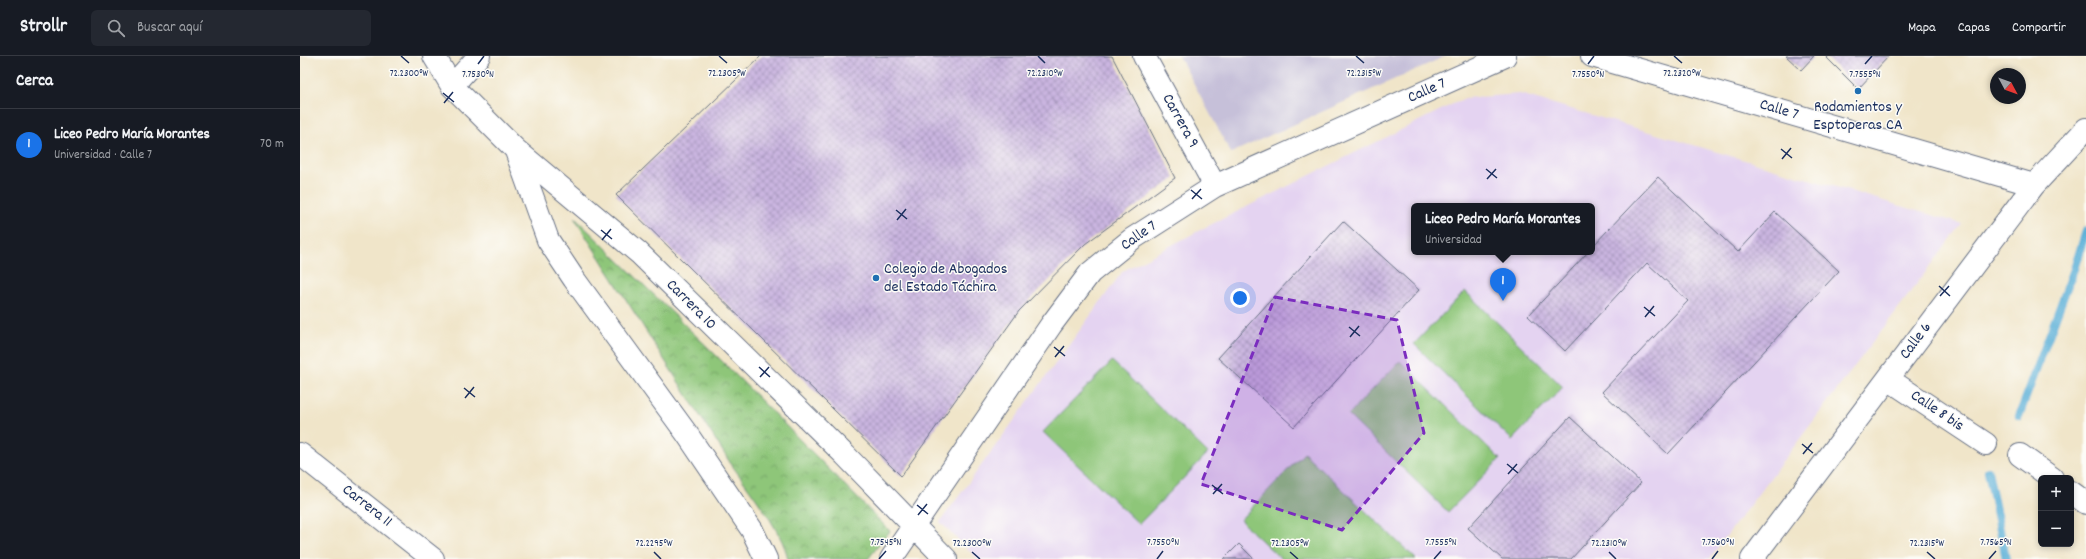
<!DOCTYPE html>
<html lang="es">
<head>
<meta charset="utf-8">
<style>
	:root { --surface:#171b24; --page:#242831; --text:#f1f3f6; --muted:#9ea1a6; --line:#363941; --accent:#1a73e8 }
	body { margin:0; font-family:Dekko,sans-serif; background:var(--page); color:var(--text) }
	.controls { position:absolute; right:12px; bottom:12px; display:grid; overflow:hidden; border-radius:6px; box-shadow:0 2px 6px #0003 }
	.controls button { width:36px; height:36px; display:grid; place-items:center; padding:0; border:0; border-bottom:1px solid var(--line); background:var(--surface); color:var(--text); font:20px sans-serif }
	.compass { position:absolute; left:1690px; top:12px; width:36px; height:36px; border-radius:50%; background:var(--surface); box-shadow:0 2px 6px #0003; rotate:131deg }
	.you { position:absolute; left:940px; top:242px; width:14px; height:14px; margin:-10px; border:3px solid #fff; border-radius:50%; background:#1a73e8; box-shadow:0 0 0 6px #1a73e833 }
	.badge { display:grid; place-items:center; width:26px; height:26px; border-radius:50%; background:var(--accent); color:#fff; font-size:13px; font-weight:700 }
	.pin { position:absolute; translate:-50% -33px; filter:drop-shadow(0 1px 2px #0008) }
	.pin::after { content:''; position:absolute; top:21px; width:14px; height:12px; background:inherit; clip-path:polygon(0 0,100% 0,50% 100%) }
	.popup { position:absolute; left:1111px; top:147px; width:184px; height:52px; box-sizing:border-box; display:grid; place-content:center; border-radius:6px; background:var(--surface); filter:drop-shadow(0 1px 3px #0005); font-size:13px; white-space:nowrap; color:var(--muted) }
	.popup b { font-size:15px; color:var(--text) }
	.popup::after { content:''; position:absolute; left:50%; top:100%; margin-left:-8px; border:8px solid transparent; border-top-color:var(--surface) }
	.list { margin:0; padding:0; list-style:none }
	h2 { display:flex; justify-content:space-between; align-items:center; height:52px; margin:0; padding:0 16px; font-size:17px }
	h2 small { font-size:13px; font-weight:400; color:var(--muted) }
	.list li { display:grid; grid-template-columns:26px 1fr auto; gap:12px; align-items:center; box-sizing:border-box; height:72px; padding:0 16px; border-top:1px solid var(--line) }
	.list b { display:block; font-size:15px; white-space:nowrap }
	.list p { margin:0; font-size:13px; white-space:nowrap; color:var(--muted) }
	.list em { font-size:13px; font-style:normal; color:var(--muted) }
	.icon { flex:none; width:22px; height:22px; fill:none; stroke:currentColor; stroke-width:2; stroke-linecap:round; stroke-linejoin:round }
	.map { position:relative; flex:none; width:1786px; height:503px; overflow:hidden }
	header { display:flex; align-items:center; gap:24px; box-sizing:border-box; height:56px; padding:0 20px; background:var(--surface); border-bottom:1px solid var(--line) }
	header strong { font-size:19px }
	nav { display:flex; gap:22px; margin-inline-start:auto; font-size:14px }
	.search { width:280px; height:36px; background:var(--page); display:flex; align-items:center; gap:10px; box-sizing:border-box; padding:0 14px; border-radius:6px; color:var(--muted); font-size:15px }
	main { display:flex }
	aside { flex:1; background:var(--surface) }
	.map>svg:first-child { display:block }
	.built { fill:#e4d3f1; fill-rule:evenodd }
	.industrial { fill:#c6c0d9 }
	.park { fill:url(#park-crowns); stroke:#547a6c }
	.pitch { fill:#8ec679; stroke:#547a6c }
	.lines { fill:none; stroke-linecap:round; stroke-linejoin:round }
	.stream { stroke:#5aafd7; stroke-width:8 }
	.building { fill:url(#building-cross-hatch) }
	.minor-casing { stroke:#666f83; stroke-width:24 }
	.minor { stroke:#fff; stroke-width:22 }
	.marked { fill:#7b2cbf; fill-opacity:0.2; stroke:#7b2cbf; stroke-width:3; stroke-dasharray:8 5; stroke-linejoin:round }
	.ticks { fill:none; stroke:#1b2f5e; stroke-width:1.5 }
	.poi-dot { fill:#1f6fb2; stroke:#fdfcf7; stroke-width:1.5 }
	.labels { text-anchor:middle; dominant-baseline:central; stroke-width:3; stroke-linejoin:round; paint-order:stroke }
	.street-label { font-size:16px; fill:#1b2f5e; stroke:#fdfcf7 }
	.poi-label { font-size:16px; fill:#1b2f5e; stroke:#fdfcf7 }
	.ticks-label { font-size:10px; text-anchor:middle; fill:#1b2f5e; stroke:#fdfcf7; stroke-width:3; stroke-linejoin:round; paint-order:stroke }
</style>
</head>
<body>
<header>
<strong>Strollr</strong>
<div class="search"><svg class="icon" aria-label="search" viewBox="0 0 24 24"><circle cx="10" cy="10" r="6"/><path d="M15 15l6 6"/></svg>Buscar aquí</div>
<nav><a>Mapa</a><a>Capas</a><a>Compartir</a></nav>
</header>
<main>
<aside>
<h2>Cerca<small></small></h2>
<ul class="list">
<li><span class="badge">1</span><div><b>Liceo Pedro María Morantes</b><p>Universidad · Calle 7</p></div><em>70 m</em></li>
</ul>
</aside>
<div class="map">
<svg width="1786" height="503" viewBox="0 0 1786 503">
	<defs>
		<pattern id="park-crowns" width="20" height="18" patternUnits="userSpaceOnUse"><rect width="20" height="18" fill="#8ec679"/><path d="M2 6a3 3 0 1 1 6 0M12 15a3 3 0 1 1 6 0" fill="none" stroke="#73a166"/></pattern>
		<pattern id="building-cross-hatch" width="8" height="8" patternUnits="userSpaceOnUse"><rect width="8" height="8" fill="#cab5e0"/><path d="M0 0l8 8M0 8l8-8" fill="none" stroke="#a394b9"/></pattern>
	</defs>
	<rect width="100%" height="100%" fill="#fdfcf7"/>
	<filter id="ink" filterUnits="userSpaceOnUse"><feTurbulence type="fractalNoise" baseFrequency=".025" numOctaves="2"/><feDisplacementMap in="SourceGraphic" scale="8" xChannelSelector="R" yChannelSelector="G"/><feConvolveMatrix kernelMatrix="1 2 1 2 8 2 1 2 1" color-interpolation-filters="sRGB"/></filter>
	<filter id="wash" filterUnits="userSpaceOnUse"><feTurbulence type="fractalNoise" baseFrequency=".012" numOctaves="4" result="noise"/><feDisplacementMap in="SourceGraphic" scale="16" xChannelSelector="R" yChannelSelector="G"/><feGaussianBlur stdDeviation="0.9" result="paint"/><feColorMatrix in="noise" values="0 0 0 0 0 0 0 0 0 0 0 0 0 0 0 0 0 1.4 0 .05"/><feComposite in="paint" operator="in"/></filter>
	<g filter="url(#wash)">
		<rect width="100%" height="100%" fill="#f0e5c9"/>
		<path class="built" d="M1220 38 1662 168 1409 503H678L640 466 823 215 902 173 1165 42ZM1114 150H1292V196H1114Z"/>
		<path class="industrial" d="M879 0H1146L931 97Z"/>
		<path class="park" d="M273 160 424 307 590 475 568 503H488C483 475 446 430 429 405 377 324 325 242 273 160Z"/>
		<path class="pitch" d="M1165 235 1263 331 1212 384 1114 288Z
			M812 305 908 397 839 468 743 376Z
			M1100 305 1200 403 1148 456 1048 359Z
			M1004 397 1116 503H981L940 464Z"/>
		<g class="lines">
			<path class="stream" d="M1719 360 1774 213 1786 175
				M1688 415 1706 503"/>
		</g>
		<g id="blocks">
			<path class="building" d="M461 0H812L875 122 785 188 719 255 601 420 316 139Z
				M1486 0H1514L1501 14Z
				M1525 0H1589L1558 33Z
				M1358 121 1438 196 1475 156 1539 215 1368 398 1302 336 1388 245 1347 207 1265 295 1228 260 1288 196H1292V191Z
				M1043 165 1119 234 994 371 918 302Z
				M1270 361 1341 427 1271 503H1202L1168 472Z
				M939 488 954 503H924Z"/>
		</g>
	</g>
	<g filter="url(#ink)">
		<use href="#blocks" fill-opacity="0" stroke="#666f83" stroke-width="1"/>
		<g class="lines">
			<defs>
				<path id="minor" d="M134 0 152 30 216 94 339 197 545 399 646 503
					M844 0 915 130
					M1292 0 1734 129
					M152 30 179 0
					M216 95 248 184 274 223 387 378 452 474 466 503
					M1588 323 1686 388
					M0 398 133 503
					M1720 399 1752 422
					M1771 436 1786 447
					M591 503 751 269 790 217 832 183 915 130 1205 0
					M1452 503 1734 129 1786 73"/>
			</defs>
			<use href="#minor" class="minor-casing"/>
			<use href="#minor" class="minor"/>
		</g>
	</g>
	<path class="marked" d="M975 241 1097 264 1124 377 1042 474 901 428Z"/>
	<path class="ticks" d="M101 0 109 7M419 0 427 7M738 0 745 7M1056 0 1064 7M1374 0 1382 7M178 8 184 0M1288 8 1294 0M1565 8 1572 0M143 37 154 46M144 47 153 36M1481 93 1492 102M1482 103 1491 92M1186 113 1197 122M1187 123 1196 113M891 134 902 143M892 143 901 133M596 154 607 163M597 164 606 153M301 174 312 183M302 184 311 173M1639 230 1650 240M1640 240 1649 230M1344 251 1355 260M1345 261 1354 250M1049 271 1060 280M1050 281 1059 270M754 291 765 300M755 301 764 290M459 311 470 321M460 321 469 311M164 332 175 341M165 342 174 331M1502 388 1513 397M1503 398 1512 387M1207 408 1218 417M1208 418 1217 408M912 429 923 438M913 438 922 428M617 449 628 458M618 459 627 448M354 496 361 503M672 496 680 503M990 496 998 503M1309 496 1316 503M1627 496 1635 503M579 503 586 495M857 503 863 495M1134 503 1141 495M1412 503 1418 495M1689 503 1696 495"/>
	<g class="poi-dot">
		<circle cx="1558" cy="35" r="4"/>
		<circle cx="576" cy="222" r="4"/>
	</g>
	<g class="labels">
		<g class="street-label">
			<text transform="translate(1127 35) rotate(-24)">Calle 7</text>
			<text transform="translate(1479 54) rotate(16)">Calle 7</text>
			<text transform="translate(880 65) rotate(61)">Carrera 9</text>
			<text transform="translate(839 180) rotate(-35)">Calle 7</text>
			<text transform="translate(391 249) rotate(45)">Carrera 10</text>
			<text transform="translate(1616 285) rotate(-53)">Calle 6</text>
			<text transform="translate(1637 355) rotate(34)">Calle 8 bis</text>
			<text transform="translate(67 450) rotate(38)">Carrera 11</text>
		</g>
		<g class="poi-label">
			<text x="1558" y="51">Rodamientos y<tspan x="1558" dy="18">Esptoperas CA</tspan></text>
			<text x="584" y="213" text-anchor="start">Colegio de Abogados<tspan x="584" dy="18">del Estado Táchira</tspan></text>
		</g>
	</g>
	<g class="ticks-label">
		<text x="109" y="20">72.2300°W</text>
		<text x="427" y="20">72.2305°W</text>
		<text x="745" y="20">72.2310°W</text>
		<text x="1064" y="20">72.2315°W</text>
		<text x="1382" y="20">72.2320°W</text>
		<text x="178" y="21">7.7530°N</text>
		<text x="1288" y="21">7.7550°N</text>
		<text x="1565" y="21">7.7555°N</text>
		<text x="586" y="489">7.7545°N</text>
		<text x="863" y="489">7.7550°N</text>
		<text x="1141" y="489">7.7555°N</text>
		<text x="1418" y="489">7.7560°N</text>
		<text x="1696" y="489">7.7565°N</text>
		<text x="354" y="490">72.2295°W</text>
		<text x="672" y="490">72.2300°W</text>
		<text x="990" y="490">72.2305°W</text>
		<text x="1309" y="490">72.2310°W</text>
		<text x="1627" y="490">72.2315°W</text>
	</g>
</svg>
<div class="controls">
<button>+</button>
<button>−</button>
</div>
<svg class="compass" viewBox="-18 -18 36 36"><path d="M0-13l5 13h-10z" fill="#e53935"/><path d="M0 13l5-13h-10z" fill="#9ea1a6"/></svg>
<div class="you"></div>
<div class="pin badge" style="left:1203px;top:245px">1</div>
<div class="popup"><b>Liceo Pedro María Morantes</b>Universidad</div>
</div>
</main>
</body>
</html>
